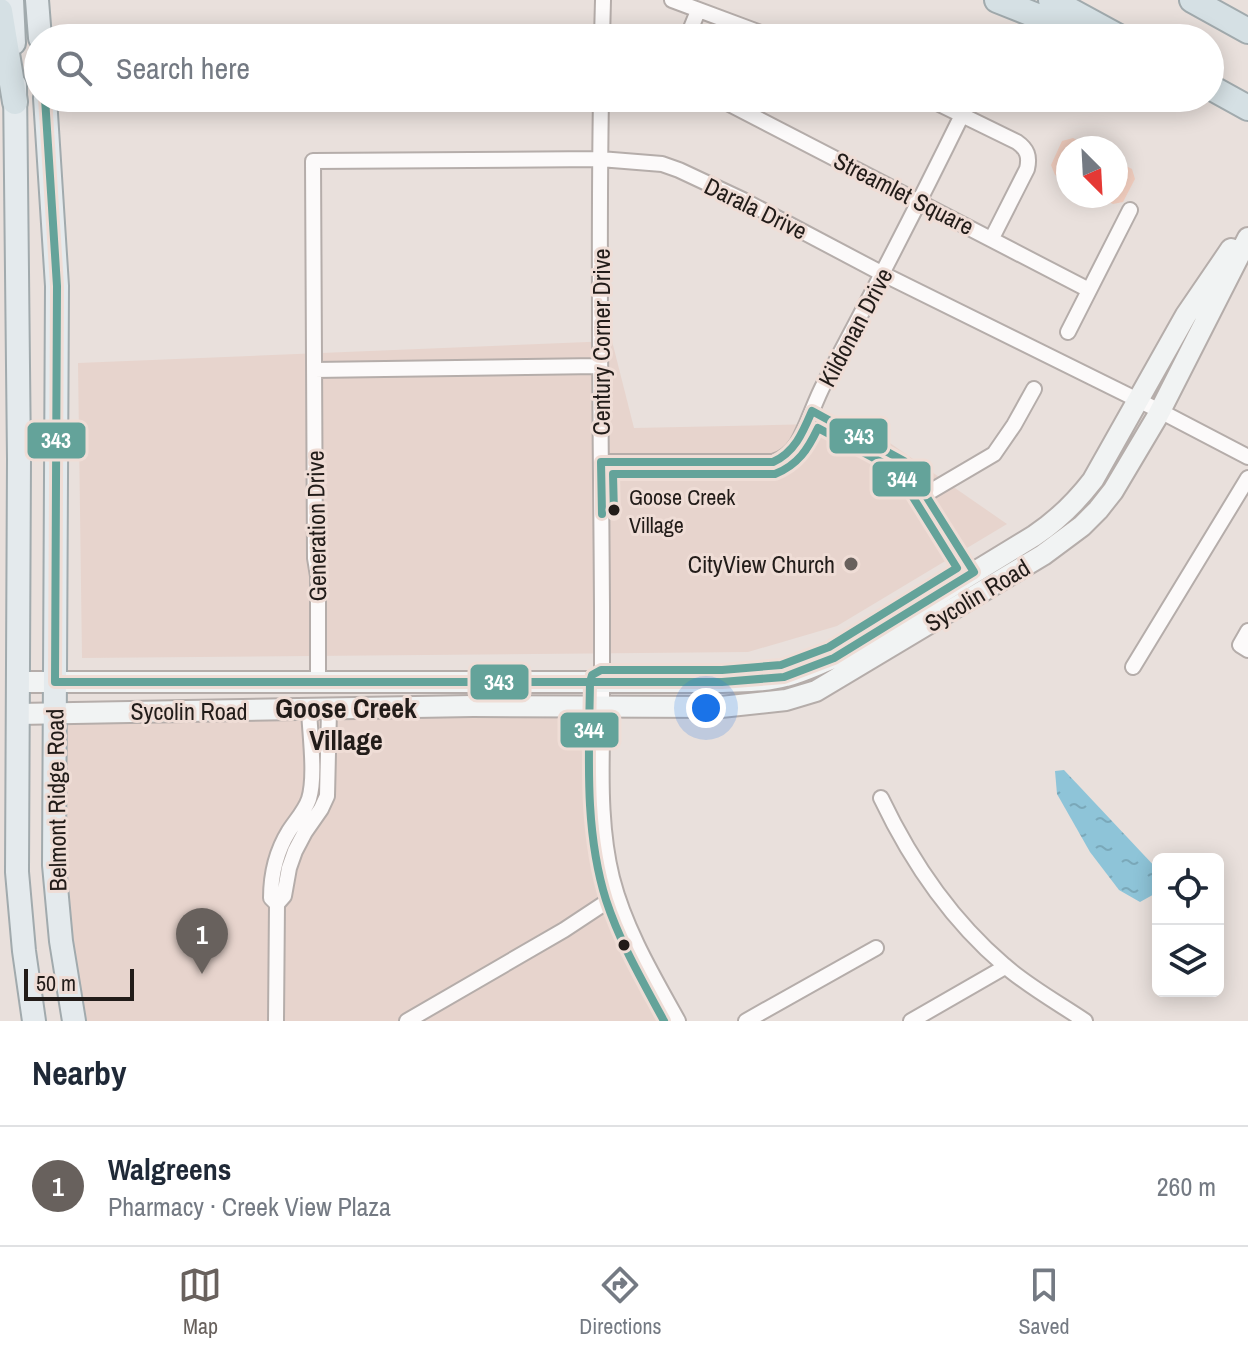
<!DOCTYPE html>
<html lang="en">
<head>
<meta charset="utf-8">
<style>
	:root { --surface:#fff; --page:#f6f6f7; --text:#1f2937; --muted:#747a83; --line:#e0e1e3; --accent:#68615d }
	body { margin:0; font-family:"Archivo Narrow",sans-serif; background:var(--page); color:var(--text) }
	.controls { position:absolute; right:24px; bottom:24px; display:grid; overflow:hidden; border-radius:12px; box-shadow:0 4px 20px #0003 }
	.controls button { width:72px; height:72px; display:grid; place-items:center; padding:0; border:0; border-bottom:2px solid var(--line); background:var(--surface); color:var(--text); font:40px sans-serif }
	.compass { position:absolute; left:1056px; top:136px; width:72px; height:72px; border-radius:50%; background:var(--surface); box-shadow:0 4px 20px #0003; rotate:156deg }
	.scale { position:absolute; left:24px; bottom:20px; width:110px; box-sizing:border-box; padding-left:8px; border:4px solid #221c19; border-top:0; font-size:22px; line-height:28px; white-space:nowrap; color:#221c19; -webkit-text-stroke:6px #efddd6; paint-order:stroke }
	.you { position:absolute; left:706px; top:708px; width:28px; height:28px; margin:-20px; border:6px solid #fff; border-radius:50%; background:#1a73e8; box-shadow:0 0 0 12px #1a73e833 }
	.badge { display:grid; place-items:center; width:52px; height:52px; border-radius:50%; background:var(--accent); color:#fff; font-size:26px; font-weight:700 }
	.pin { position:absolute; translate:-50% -66px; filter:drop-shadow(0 2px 4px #0008) }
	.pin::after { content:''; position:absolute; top:42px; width:28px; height:24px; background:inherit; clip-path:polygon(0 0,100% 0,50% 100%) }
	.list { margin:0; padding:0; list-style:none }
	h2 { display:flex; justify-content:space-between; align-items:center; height:104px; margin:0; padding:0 32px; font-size:34px }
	h2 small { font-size:26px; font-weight:400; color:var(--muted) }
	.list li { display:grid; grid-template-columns:52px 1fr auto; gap:24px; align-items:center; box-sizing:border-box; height:120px; padding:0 32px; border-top:2px solid var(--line) }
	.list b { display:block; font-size:30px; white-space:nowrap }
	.list p { margin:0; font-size:26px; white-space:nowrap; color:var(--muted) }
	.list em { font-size:26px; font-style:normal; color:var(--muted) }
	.icon { flex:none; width:44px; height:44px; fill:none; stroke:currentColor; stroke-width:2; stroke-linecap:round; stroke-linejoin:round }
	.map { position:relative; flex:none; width:1248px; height:1021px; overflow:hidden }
	.search { position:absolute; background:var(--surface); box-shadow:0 4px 20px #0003; left:24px; right:24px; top:24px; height:88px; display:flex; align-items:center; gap:20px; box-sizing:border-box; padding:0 28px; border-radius:44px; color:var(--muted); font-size:30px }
	.sheet { height:224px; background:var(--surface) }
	nav { display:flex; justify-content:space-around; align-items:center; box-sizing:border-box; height:112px; border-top:2px solid var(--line); background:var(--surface); font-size:22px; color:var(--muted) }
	nav a { display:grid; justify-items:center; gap:4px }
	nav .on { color:var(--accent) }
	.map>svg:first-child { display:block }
	.built { fill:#e7d4cd }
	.green { fill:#f2cebf }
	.water { fill:url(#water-ripples) }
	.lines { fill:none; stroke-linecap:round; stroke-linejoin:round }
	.street-casing { stroke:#b5adaa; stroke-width:18 }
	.secondary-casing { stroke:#b5adaa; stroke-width:24 }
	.primary-casing { stroke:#a1aaad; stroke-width:26 }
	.highway-casing { stroke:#a1aaad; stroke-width:28 }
	.street { stroke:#fcfafa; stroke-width:14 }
	.secondary { stroke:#f1f3f3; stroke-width:20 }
	.primary { stroke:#e4eaed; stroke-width:22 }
	.highway { stroke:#d5e0e4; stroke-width:24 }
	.bus-1-casing { stroke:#efddd6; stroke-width:14 }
	.bus-2-casing { stroke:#efddd6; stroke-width:14 }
	.bus-1 { stroke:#64a39a; stroke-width:8 }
	.bus-2 { stroke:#64a39a; stroke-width:8 }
	.bus-dot { fill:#221c19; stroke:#efddd6; stroke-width:3 }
	.poi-dot { fill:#68615d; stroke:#efddd6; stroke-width:3 }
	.labels { text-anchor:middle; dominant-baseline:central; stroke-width:6; stroke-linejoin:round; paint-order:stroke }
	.bus-label { font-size:22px; fill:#221c19; stroke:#efddd6; text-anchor:start }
	.street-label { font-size:24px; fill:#221c19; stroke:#efddd6 }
	.poi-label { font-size:24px; fill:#221c19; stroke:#efddd6; text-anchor:end }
	.quarter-label { font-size:28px; font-weight:bold; fill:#221c19; stroke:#efddd6 }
	.line-badge { stroke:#efddd6; stroke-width:3 }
	.badge-label { font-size:22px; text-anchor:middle; font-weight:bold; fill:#fff }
</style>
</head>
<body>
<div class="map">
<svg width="1248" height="1021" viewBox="0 0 1248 1021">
	<defs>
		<pattern id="water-ripples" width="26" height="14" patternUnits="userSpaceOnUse" patternTransform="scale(2)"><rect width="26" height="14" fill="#8ec4d8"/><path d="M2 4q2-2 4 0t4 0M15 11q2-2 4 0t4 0" fill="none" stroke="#7aa8b9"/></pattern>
	</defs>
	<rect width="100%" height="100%" fill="#e9e0dc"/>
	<path class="built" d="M612 341 634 428 861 423 1007 524 837 626 748 652 82 658 78 363Z
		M602 706 612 878 678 1021H74L56 713Z"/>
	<path class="green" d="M1073 138 1091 148H1068V181L1055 175 1051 165 1062 141Z
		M1116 161 1132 169 1135 179 1123 202 1113 204 1097 196H1116Z"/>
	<path class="water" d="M1064 770 1158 870V892L1140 902 1119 890 1090 852 1057 794 1055 771Z"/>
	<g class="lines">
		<defs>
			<path id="street" d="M672 0 774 38
				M602 38 603 0
				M687 38 698 11
				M601 98C598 268 601 437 602 607 602 651 602 695 602 740 601 786 601 834 612 878 625 929 653 976 678 1021
				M718 98 1089 290
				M927 98 1017 142C1027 149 1030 156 1027 169L992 238
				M1068 332 1130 210
				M314 370 599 366
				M601 462H773C784 459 791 453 797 444 808 425 814 402 825 382 872 294 918 205 962 115
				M926 494 994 454 1014 425 1034 389
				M1248 631 1240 645 1248 650
				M1133 667 1248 478
				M318 682V576L315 558 313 161 600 159 662 164 679 170 743 200 883 274 1160 411 1248 457
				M881 798C911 861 950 919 1004 965 1026 985 1060 1004 1085 1021
				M277 904 284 896 289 868 295 851 305 832 321 809 327 796 329 710
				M276 1021 277 904 271 898C271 873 276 852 289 831 296 820 305 811 309 799 316 776 310 735 309 710
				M407 1021 564 930 617 895
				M746 1021 876 948
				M911 1021 1005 967"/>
			<path id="secondary" d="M19 682H722C743 681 765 682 786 676 802 672 818 664 834 658L1034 536C1058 520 1076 502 1093 480L1186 315 1231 249
				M18 714 473 706 721 707 786 700 816 691 1043 555 1082 526 1098 510 1113 491 1157 417 1248 238"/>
			<path id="primary" d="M12 0 14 43
				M37 0 40 38
				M15 85 19 459 17 872 24 951 34 1021
				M45 98 57 286 54 865 61 941 74 1021"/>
			<path id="highway" d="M997 0 1092 38
				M1051 0 1121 38
				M1192 0 1248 31
				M0 11 15 102
				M1210 87 1248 108"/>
		</defs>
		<use href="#street" class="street-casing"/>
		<use href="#secondary" class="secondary-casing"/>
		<use href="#primary" class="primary-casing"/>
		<use href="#highway" class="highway-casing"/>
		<use href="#street" class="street"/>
		<use href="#secondary" class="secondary"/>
		<use href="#primary" class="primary"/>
		<use href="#highway" class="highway"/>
		<defs>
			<path id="bus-1" d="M45 98 57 286 55 682H722L784 677 834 658 974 572 904 461 812 411C803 432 795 452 773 462H601L602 514"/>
			<path id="bus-2" d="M614 514 613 474H775C798 465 808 449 818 428L896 470 957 568 829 647 781 665 722 670H601L592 675 590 682C589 754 584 830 606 900 620 943 643 982 664 1021"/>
		</defs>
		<use href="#bus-1" class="bus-1-casing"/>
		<use href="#bus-2" class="bus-2-casing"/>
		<use href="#bus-1" class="bus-1"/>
		<use href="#bus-2" class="bus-2"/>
	</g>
	<g class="bus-dot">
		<circle cx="614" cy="510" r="7"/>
		<circle cx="624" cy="945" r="7"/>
	</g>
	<circle class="poi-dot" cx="851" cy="564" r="8"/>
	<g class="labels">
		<g class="bus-label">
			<text x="629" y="497">Goose Creek<tspan x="629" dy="28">Village</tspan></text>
		</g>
		<g class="street-label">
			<text transform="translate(904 193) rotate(27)">Streamlet Square</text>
			<text transform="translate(756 208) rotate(26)">Darala Drive</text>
			<text transform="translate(855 327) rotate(-62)">Kildonan Drive</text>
			<text transform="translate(601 342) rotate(-90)">Century Corner Drive</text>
			<text transform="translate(316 526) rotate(-91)">Generation Drive</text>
			<text transform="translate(977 595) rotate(-31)">Sycolin Road</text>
			<text x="189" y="711">Sycolin Road</text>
			<text transform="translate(56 800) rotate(-91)">Belmont Ridge Road</text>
		</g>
		<g class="poi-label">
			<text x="835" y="564">CityView Church</text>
		</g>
		<g class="quarter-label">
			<text x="346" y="708">Goose Creek<tspan x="346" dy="32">Village</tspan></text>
		</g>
	</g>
	<g class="line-badge">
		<rect x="828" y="417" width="61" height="38" rx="8" fill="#64a39a"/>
		<rect x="26" y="421" width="61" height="39" rx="8" fill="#64a39a"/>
		<rect x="871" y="460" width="61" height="38" rx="8" fill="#64a39a"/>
		<rect x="469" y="663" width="61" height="38" rx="8" fill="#64a39a"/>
		<rect x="559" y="711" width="61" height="38" rx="8" fill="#64a39a"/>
	</g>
	<g class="badge-label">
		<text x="859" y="444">343</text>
		<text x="56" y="448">343</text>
		<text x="902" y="487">344</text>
		<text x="499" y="690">343</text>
		<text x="589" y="738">344</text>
	</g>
</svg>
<div class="controls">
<button><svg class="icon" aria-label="locate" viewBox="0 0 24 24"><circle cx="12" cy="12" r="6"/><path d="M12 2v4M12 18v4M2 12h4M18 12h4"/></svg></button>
<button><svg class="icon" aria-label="layers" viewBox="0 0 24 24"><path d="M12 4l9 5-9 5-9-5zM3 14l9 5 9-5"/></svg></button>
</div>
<svg class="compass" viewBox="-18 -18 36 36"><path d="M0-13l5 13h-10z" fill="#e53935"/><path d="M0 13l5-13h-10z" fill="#747a83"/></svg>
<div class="scale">50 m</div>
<div class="you"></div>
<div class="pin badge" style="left:202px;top:974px">1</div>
<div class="search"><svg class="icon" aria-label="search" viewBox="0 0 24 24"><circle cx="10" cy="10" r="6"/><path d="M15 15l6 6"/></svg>Search here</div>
</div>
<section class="sheet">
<h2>Nearby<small></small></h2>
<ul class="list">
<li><span class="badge">1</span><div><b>Walgreens</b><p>Pharmacy · Creek View Plaza</p></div><em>260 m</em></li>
</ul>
</section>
<nav>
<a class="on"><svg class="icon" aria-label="map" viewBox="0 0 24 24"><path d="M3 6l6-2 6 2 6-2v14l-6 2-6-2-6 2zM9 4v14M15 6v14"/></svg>Map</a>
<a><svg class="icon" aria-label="directions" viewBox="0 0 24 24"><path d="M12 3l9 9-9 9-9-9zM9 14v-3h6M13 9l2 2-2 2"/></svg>Directions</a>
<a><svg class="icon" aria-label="saved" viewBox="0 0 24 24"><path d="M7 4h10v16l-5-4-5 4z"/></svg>Saved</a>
</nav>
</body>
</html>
